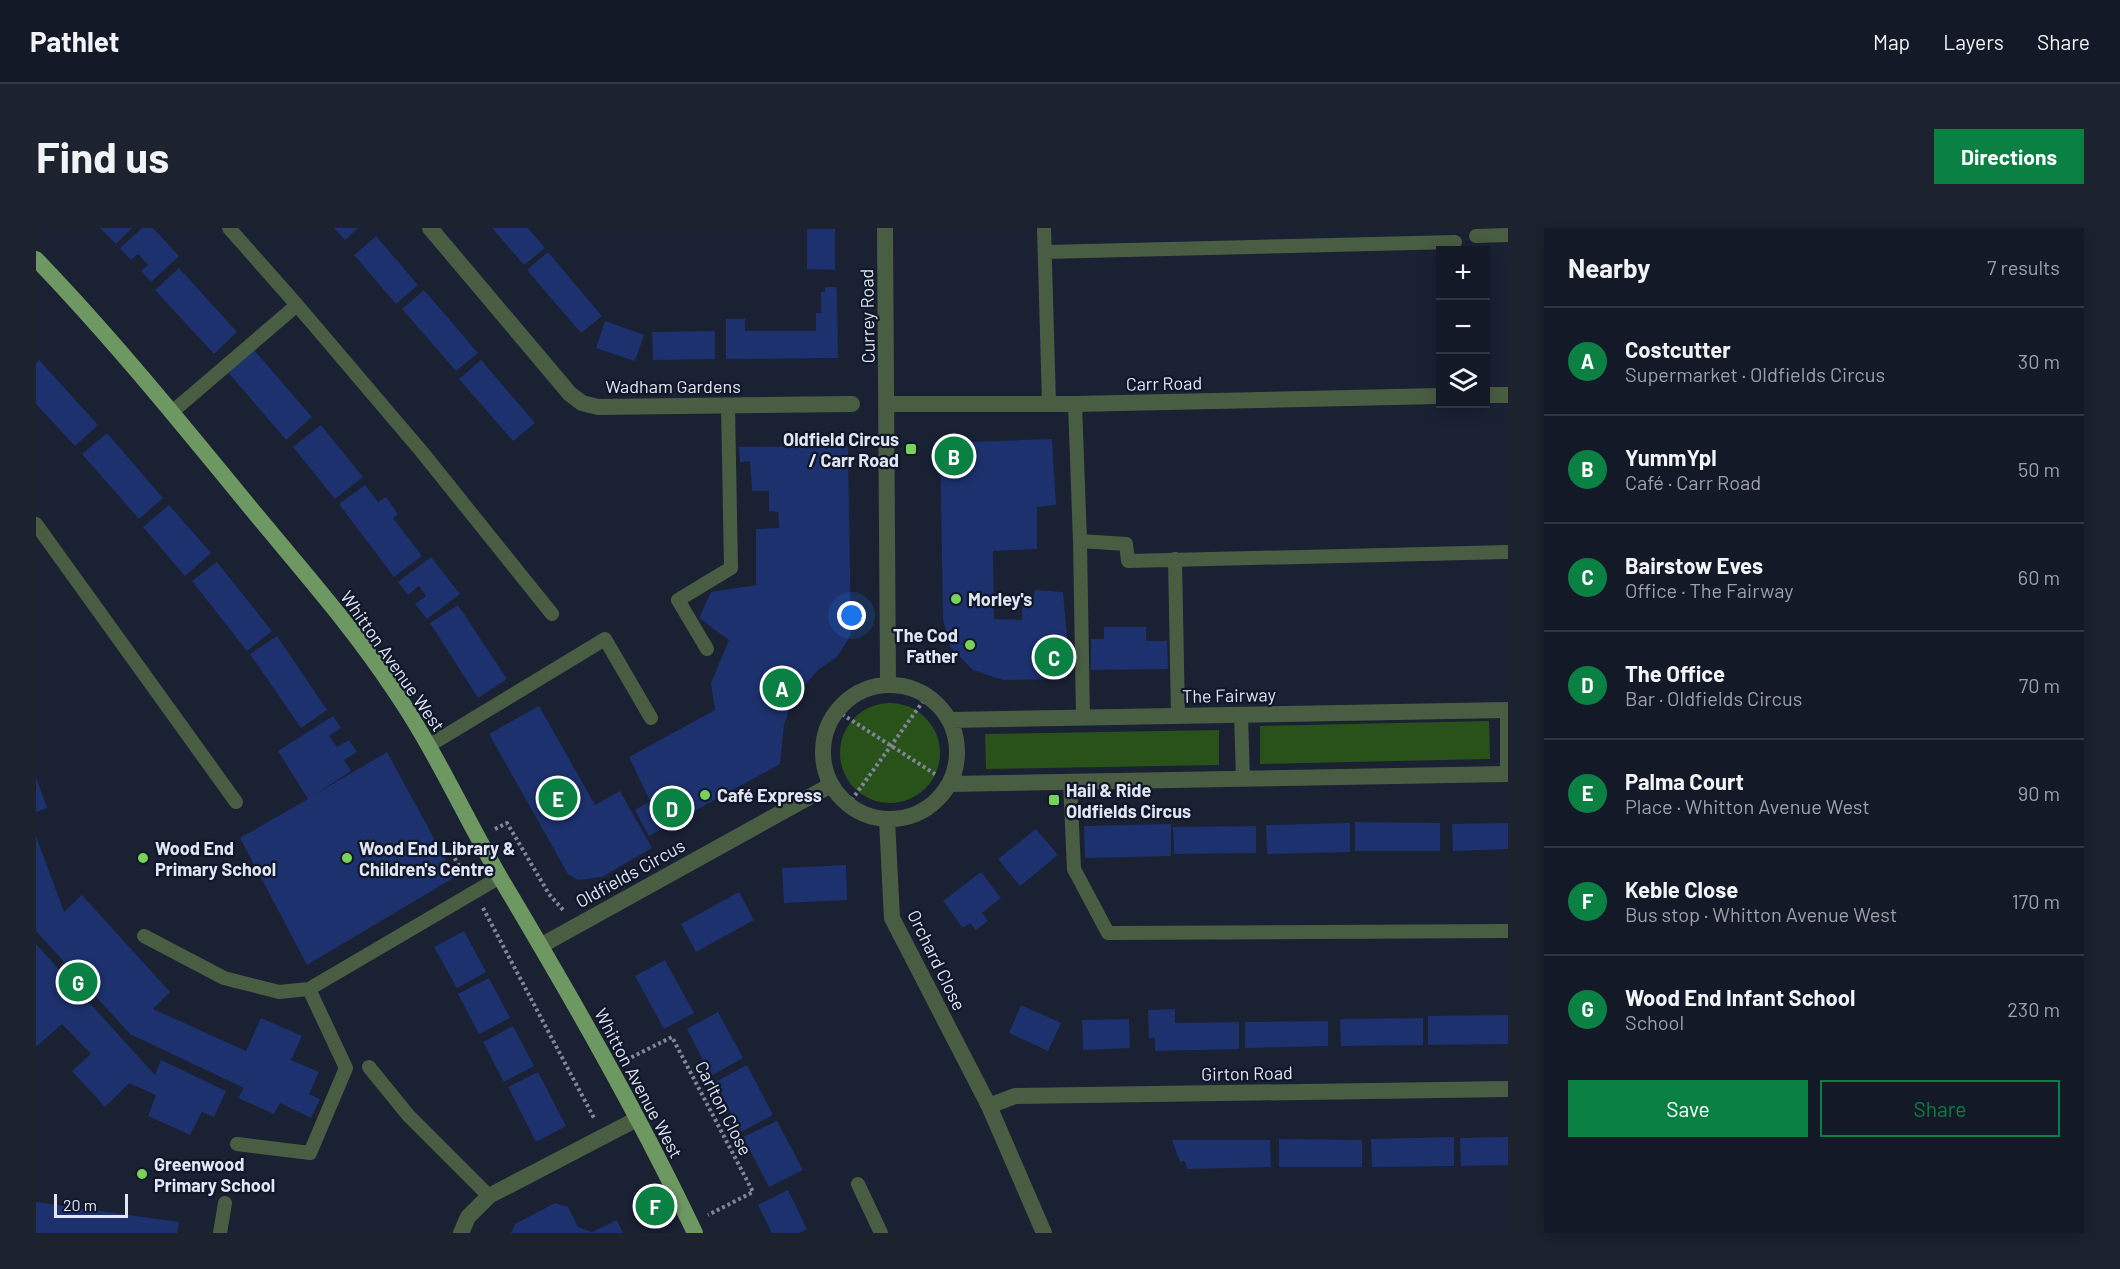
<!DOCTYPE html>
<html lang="en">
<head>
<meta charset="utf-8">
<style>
	:root { --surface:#131926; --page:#1c222e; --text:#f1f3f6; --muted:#9da0a7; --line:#323843; --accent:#0b8043 }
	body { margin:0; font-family:Barlow,sans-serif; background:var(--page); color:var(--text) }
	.controls { position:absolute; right:18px; top:18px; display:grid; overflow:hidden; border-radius:0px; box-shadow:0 3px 15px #0003 }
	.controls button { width:54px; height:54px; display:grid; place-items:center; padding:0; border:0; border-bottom:2px solid var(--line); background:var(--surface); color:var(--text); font:30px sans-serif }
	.scale { position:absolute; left:18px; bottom:15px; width:74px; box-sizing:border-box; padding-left:6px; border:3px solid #e0e6f3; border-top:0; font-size:16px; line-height:21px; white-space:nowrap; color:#e0e6f3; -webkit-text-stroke:4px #101729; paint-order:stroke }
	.you { position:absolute; left:816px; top:388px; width:21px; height:21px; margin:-15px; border:4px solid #fff; border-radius:50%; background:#1a73e8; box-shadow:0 0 0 9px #1a73e833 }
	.badge { display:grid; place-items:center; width:39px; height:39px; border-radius:50%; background:var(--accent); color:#fff; font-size:20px; font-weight:700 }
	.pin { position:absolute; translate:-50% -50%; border:3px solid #fff; box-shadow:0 2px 6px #0006 }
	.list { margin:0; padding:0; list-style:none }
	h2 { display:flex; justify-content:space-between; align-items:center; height:78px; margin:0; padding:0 24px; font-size:26px }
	h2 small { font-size:20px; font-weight:400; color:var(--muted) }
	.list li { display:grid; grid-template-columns:39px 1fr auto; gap:18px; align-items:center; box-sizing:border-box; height:108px; padding:0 24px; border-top:2px solid var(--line) }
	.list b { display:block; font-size:22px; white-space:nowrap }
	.list p { margin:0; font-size:20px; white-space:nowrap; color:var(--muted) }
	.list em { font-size:20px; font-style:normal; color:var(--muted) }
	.actions { display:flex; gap:12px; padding:18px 24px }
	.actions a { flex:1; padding:14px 0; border:2px solid var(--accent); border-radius:0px; text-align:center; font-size:21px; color:var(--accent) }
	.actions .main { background:var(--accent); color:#fff }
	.icon { flex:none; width:33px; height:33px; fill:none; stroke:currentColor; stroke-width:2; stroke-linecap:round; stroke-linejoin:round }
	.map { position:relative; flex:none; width:1472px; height:1005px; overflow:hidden; border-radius:0px }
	header { display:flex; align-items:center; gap:36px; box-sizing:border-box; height:84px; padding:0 30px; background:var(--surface); border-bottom:2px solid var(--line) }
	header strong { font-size:28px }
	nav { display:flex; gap:33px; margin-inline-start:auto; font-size:21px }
	.intro { display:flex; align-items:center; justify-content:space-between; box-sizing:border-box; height:144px; padding:0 36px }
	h1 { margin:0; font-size:42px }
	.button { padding:15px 27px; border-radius:0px; background:var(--accent); color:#fff; font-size:21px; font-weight:700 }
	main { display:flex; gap:36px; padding:0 36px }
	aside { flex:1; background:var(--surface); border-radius:0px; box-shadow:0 3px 15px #0003 }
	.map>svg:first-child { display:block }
	.green { fill:#29511a }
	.building { fill:#1c316d }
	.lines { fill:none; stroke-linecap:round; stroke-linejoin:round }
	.path { stroke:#7f8695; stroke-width:4; stroke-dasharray:3 3; stroke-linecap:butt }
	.service { stroke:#495d43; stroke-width:14 }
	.minor { stroke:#495d43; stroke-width:16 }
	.primary { stroke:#6e9861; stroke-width:16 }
	.poi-dot { fill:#77d259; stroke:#101729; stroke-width:2 }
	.labels { text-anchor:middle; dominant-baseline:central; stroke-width:4.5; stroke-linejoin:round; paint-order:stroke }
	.street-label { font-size:18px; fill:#e0e6f3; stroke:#101729 }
	.poi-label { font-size:18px; font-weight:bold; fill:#e0e6f3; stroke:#101729; text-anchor:start }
</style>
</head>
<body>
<header>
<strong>Pathlet</strong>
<nav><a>Map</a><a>Layers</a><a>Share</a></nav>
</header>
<div class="intro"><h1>Find us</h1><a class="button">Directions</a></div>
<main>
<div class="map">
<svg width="1472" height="1005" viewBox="0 0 1472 1005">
	<rect width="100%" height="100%" fill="#192133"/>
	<path class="green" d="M804 525a50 50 0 1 1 100 0a50 50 0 1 1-100 0Z
		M1453 493 1454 531 1224 536V498Z
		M1183 502V537L950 541 949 506Z"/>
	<path class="building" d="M64 0H96L80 16Z
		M106 0H117L143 28 115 54 105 43 112 37 102 26 95 32 84 20Z
		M298 0H322L309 12Z
		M456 0H492L509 20 488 37Z
		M771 1H799V42L771 41Z
		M340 8 382 57 360 76 318 27Z
		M512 24 566 88 545 105 491 42Z
		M143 40 201 104 178 126 119 62Z
		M789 59H800L801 64 802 130 690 131V91H709V103H780V85H785V64H789Z
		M388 62 442 125 420 143 366 81Z
		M569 93 608 107 599 133 560 120Z
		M679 103V131L617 132 616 104Z
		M218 122 276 189 250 212 192 144Z
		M3 132 62 197 39 218 0 176V135Z
		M445 132 499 195 477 213 423 151Z
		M285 197 327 249 299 271 257 219Z
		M71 205 127 270 103 291 46 226Z
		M1016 211 1020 277 1001 279V321L957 323 958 391 986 392V375H996L999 362 1027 364 1031 408 1030 451 967 452 937 442 914 419 907 391 904 215Z
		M812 218 815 407 801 429 782 442 767 459 754 479 748 497 744 536 613 608 599 582 614 573 593 529 679 482 675 455 693 412 663 390 675 364 720 357V301L743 300 742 284 733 283V263H716L714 233 704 234 703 219Z
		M329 257 342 274 350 269 362 286 357 290 386 328 358 349 303 276Z
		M133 277 175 325 149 348 107 299Z
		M395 329 424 366 391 391 379 376 390 368 383 358 372 367 362 354Z
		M181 334 236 403 211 423 156 353Z
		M422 377 471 451 442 470 394 395Z
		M1068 399H1110V413H1131L1132 441 1055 442V411H1068Z
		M241 408 291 482 265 500 214 426Z
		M503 478 559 577 584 563 616 620 566 649 542 652 532 646 453 506Z
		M297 488 305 500 293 508 301 519 313 512 321 524 308 532 315 543 278 567 351 524 419 649 271 737 204 610 272 571 242 523Z
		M0 549 11 580 0 584Z
		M1319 594 1404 595V623H1319Z
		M1314 595V624L1231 626 1230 597Z
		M1472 595V621L1417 623 1416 596Z
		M1135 596V628L1049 630 1048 598Z
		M1220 598V625L1138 626 1137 599Z
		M1000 601 1022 627 984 658 962 631Z
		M0 608 28 684 46 667 134 764 117 781 210 823 225 790 266 808 255 832 283 844 273 866 284 871 275 890 244 875 238 886 202 870 208 860 94 806 0 703Z
		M810 637 811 672 748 675 746 640Z
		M945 644 965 670 946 685 952 693 940 702 934 695 927 700 907 673Z
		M703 664 718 692 660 724 645 696Z
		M428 703 450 744 421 760 398 719Z
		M0 716 119 847 125 832 190 863 178 889 166 884 154 907 112 888 120 867 93 855 69 879 36 843 55 826 26 796 0 819Z
		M629 732 658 785 628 801 599 748Z
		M453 750 474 790 443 806 422 766Z
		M985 777 1025 795 1012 823 973 805Z
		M1139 781V795L1203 794V821L1119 823V810H1113L1112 782Z
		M682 784 707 830 675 848 651 801Z
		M1472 787V816L1392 817V788Z
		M1387 790V817L1305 818 1304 791Z
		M1093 791 1094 820 1047 822 1046 792Z
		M1292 793V818L1209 820V794Z
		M477 798 498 838 468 854 447 814Z
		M711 837 737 887 705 904 679 854Z
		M502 844 530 898 500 914 472 859Z
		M741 893 767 942 733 959 707 909Z
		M1418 909V938L1336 939 1335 911Z
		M1472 909V937L1425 938 1424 910Z
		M1243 911 1326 912V939H1243Z
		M1136 912H1234L1235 939 1151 941 1149 933 1144 934Z
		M752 962 771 1001 763 1005H736L722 977Z
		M0 974 143 994 141 1005H0Z
		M519 975 532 979 542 999 556 1004 581 992 587 1005H475L479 996Z"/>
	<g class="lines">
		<path class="path" d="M801 483 899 546
			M812 577 891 468
			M459 601 471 595 513 666 528 683
			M427 619 416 626 430 649
			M447 680 558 890
			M590 832 636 809 717 964 672 987"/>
		<path class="service" d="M1008 0 1013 175
			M1440 8 1472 7
			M1009 24 1419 14
			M261 77 386 224 516 386
			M1039 176 1044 313 1090 316 1092 333 1472 324
			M136 184 261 77 193 0
			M0 296 200 574
			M1044 313 1047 490
			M1139 331 1142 488
			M671 421 642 372 695 340 692 178
			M1205 486 1207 550
			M394 517 569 411 615 490
			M1471 546V482
			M1034 553 1038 641 1072 705 1472 703
			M108 708 188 750 243 764 273 761 464 649
			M333 839 372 887 453 968
			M201 916 274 925 310 840 273 761
			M822 956 845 1005
			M184 1005 189 975"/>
		<path class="minor" d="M394 0 534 166 546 175 562 179 816 176
			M849 0 852 456
			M1450 167H1472
			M852 176H1039L1404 168
			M787 524a67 67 0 1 1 134 0a67 67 0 1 1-134 0Z
			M914 492 1472 482
			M914 556 1472 546
			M851 592 856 690 953 878 1008 1005
			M506 717 795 557
			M953 878 979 868 1472 861
			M425 1005 432 989 453 968 601 891"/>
		<path class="primary" d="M0 31C76 110 144 194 213 278 263 339 317 399 360 465 400 524 429 589 465 651 534 767 601 883 659 1005"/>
	</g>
	<g class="poi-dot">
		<rect x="869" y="215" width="12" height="12" rx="3"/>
		<circle cx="920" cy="371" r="6"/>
		<circle cx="934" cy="417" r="6"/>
		<circle cx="669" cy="567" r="6"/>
		<rect x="1012" y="566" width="12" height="12" rx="3"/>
		<circle cx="107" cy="630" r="6"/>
		<circle cx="311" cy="630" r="6"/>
		<circle cx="106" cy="946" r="6"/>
	</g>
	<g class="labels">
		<g class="street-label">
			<text transform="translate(831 88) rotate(-91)">Currey Road</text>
			<text transform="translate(1128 155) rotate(-1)">Carr Road</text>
			<text x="637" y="158">Wadham Gardens</text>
			<text transform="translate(357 433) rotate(55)">Whitton Avenue West</text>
			<text transform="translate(1193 467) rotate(-1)">The Fairway</text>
			<text transform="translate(594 645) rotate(-29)">Oldfields Circus</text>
			<text transform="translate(901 732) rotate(64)">Orchard Close</text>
			<text transform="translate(1211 845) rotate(-1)">Girton Road</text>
			<text transform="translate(603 855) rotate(62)">Whitton Avenue West</text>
			<text transform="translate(688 880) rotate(63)">Carlton Close</text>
		</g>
		<g class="poi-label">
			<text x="863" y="211" text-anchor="end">Oldfield Circus<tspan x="863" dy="21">/ Carr Road</tspan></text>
			<text x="932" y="371">Morley's</text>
			<text x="922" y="407" text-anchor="end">The Cod<tspan x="922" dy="21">Father</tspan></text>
			<text x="1030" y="562">Hail &amp; Ride<tspan x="1030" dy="21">Oldfields Circus</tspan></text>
			<text x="681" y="567">Café Express</text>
			<text x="119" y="620">Wood End<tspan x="119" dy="21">Primary School</tspan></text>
			<text x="323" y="620">Wood End Library &amp;<tspan x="323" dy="21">Children's Centre</tspan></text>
			<text x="118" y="936">Greenwood<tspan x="118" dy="21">Primary School</tspan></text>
		</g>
	</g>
</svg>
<div class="controls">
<button>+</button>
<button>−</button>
<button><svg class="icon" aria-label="layers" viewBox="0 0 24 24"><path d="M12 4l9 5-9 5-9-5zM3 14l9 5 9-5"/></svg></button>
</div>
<div class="scale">20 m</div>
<div class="you"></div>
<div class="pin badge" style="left:746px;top:460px">A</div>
<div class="pin badge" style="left:918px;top:228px">B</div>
<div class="pin badge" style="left:1018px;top:429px">C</div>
<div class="pin badge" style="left:636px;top:580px">D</div>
<div class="pin badge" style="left:522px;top:570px">E</div>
<div class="pin badge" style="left:619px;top:978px">F</div>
<div class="pin badge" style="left:42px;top:754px">G</div>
</div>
<aside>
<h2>Nearby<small>7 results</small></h2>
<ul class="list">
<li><span class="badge">A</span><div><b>Costcutter</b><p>Supermarket · Oldfields Circus</p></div><em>30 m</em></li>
<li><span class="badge">B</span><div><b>YummYpl</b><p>Café · Carr Road</p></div><em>50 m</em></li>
<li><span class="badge">C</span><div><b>Bairstow Eves</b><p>Office · The Fairway</p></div><em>60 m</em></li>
<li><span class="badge">D</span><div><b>The Office</b><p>Bar · Oldfields Circus</p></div><em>70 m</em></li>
<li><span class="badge">E</span><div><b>Palma Court</b><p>Place · Whitton Avenue West</p></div><em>90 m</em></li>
<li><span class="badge">F</span><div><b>Keble Close</b><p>Bus stop · Whitton Avenue West</p></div><em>170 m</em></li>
<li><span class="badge">G</span><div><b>Wood End Infant School</b><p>School</p></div><em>230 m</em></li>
</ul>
<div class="actions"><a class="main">Save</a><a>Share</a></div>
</aside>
</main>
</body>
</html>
